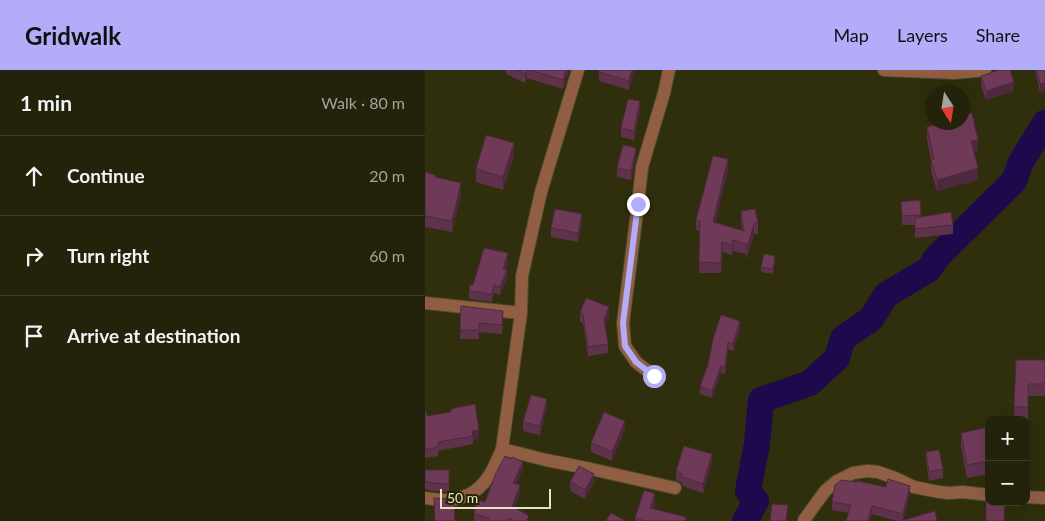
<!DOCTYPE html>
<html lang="en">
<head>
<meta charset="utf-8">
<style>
	:root { --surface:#23220a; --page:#2b2a13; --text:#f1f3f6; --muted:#a3a49c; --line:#403f2b; --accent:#b3adf9 }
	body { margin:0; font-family:Lato,sans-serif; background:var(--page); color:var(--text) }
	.controls { position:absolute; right:15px; bottom:15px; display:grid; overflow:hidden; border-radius:10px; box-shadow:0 5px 20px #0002 }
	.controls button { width:45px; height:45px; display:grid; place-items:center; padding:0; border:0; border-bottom:1px solid var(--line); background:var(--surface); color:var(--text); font:25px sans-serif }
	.compass { position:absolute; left:500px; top:15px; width:45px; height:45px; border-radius:50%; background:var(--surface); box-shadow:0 5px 20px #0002; rotate:168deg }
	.scale { position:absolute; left:15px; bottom:12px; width:111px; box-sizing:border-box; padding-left:5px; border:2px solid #e5e5c5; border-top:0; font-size:14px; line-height:18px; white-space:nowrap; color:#e5e5c5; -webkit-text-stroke:4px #252403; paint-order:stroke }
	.stop { position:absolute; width:15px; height:15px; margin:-11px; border:4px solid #b3adf9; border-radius:50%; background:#fff }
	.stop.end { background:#b3adf9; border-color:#fff; box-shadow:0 1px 5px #0008 }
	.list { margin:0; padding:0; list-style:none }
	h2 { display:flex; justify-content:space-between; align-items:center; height:65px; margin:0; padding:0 20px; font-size:21px }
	h2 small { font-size:16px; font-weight:400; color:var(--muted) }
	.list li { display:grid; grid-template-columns:32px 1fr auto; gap:15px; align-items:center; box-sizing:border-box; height:80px; padding:0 20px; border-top:1px solid var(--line) }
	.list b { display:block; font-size:19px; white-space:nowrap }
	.list em { font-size:16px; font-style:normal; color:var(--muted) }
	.icon { flex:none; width:28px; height:28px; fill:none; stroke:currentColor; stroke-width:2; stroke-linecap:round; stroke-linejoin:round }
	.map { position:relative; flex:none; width:620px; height:451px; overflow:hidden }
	header { display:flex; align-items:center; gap:30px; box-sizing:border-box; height:70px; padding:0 25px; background:var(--accent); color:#111 }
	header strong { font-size:24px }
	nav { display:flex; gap:28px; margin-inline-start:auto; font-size:18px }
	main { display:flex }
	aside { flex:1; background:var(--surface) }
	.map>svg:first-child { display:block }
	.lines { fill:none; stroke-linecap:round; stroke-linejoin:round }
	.river { stroke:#1d094c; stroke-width:26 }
	.street-casing { stroke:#4c4b2a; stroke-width:14 }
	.street { stroke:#915e44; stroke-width:12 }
	.wall { fill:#5f324b }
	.shaded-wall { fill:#4e293d }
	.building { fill:#6f3a57; stroke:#4e293d }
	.route { stroke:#b3adf9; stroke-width:6 }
</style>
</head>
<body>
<header>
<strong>Gridwalk</strong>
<nav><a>Map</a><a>Layers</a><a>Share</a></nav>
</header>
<main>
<aside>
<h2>1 min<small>Walk · 80 m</small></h2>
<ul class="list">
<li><svg class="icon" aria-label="ahead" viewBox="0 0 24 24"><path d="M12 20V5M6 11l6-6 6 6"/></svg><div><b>Continue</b></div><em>20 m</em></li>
<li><svg class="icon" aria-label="right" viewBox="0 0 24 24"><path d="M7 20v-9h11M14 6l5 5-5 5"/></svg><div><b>Turn right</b></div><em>60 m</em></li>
<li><svg class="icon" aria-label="arrive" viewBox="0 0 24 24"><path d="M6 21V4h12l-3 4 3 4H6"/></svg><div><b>Arrive at destination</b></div></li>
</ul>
</aside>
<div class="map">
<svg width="620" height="451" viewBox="0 0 620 451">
	<rect width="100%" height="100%" fill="#2f2e0d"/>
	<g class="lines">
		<path class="river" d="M320 451 331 431 323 421 332 374 336 330 385 313 412 288 418 268 446 249 461 225 503 200 512 187 589 111 596 92 620 53"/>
		<defs>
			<path id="street" d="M459 0 529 3 560 0
				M0 233 96 243 97 206 116 122 153 0
				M229 306 211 292 200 276 198 253 213 134 217 97 239 23 244 0
				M77 379 121 390 166 399 250 418
				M601 427 620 428
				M0 428C6 429 13 430 20 430 28 431 35 428 43 425 62 416 69 398 77 379L96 243
				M379 450 400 421 412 411 428 403 443 401 453 402 470 408 489 417 514 422 524 423 538 422 564 425"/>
		</defs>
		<use href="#street" class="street-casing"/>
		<use href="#street" class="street"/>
	</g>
	<path class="wall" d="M81 0H144L138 19 102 8 100 13 81 4Z
		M174 0H209L204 20 174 11Z
		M611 0H620L615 23 611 4Z
		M556 6 589 21 561 30 556 15Z
		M215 40 209 70 196 67V58Z
		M518 52H538L553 81 549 82 553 110 512 121 506 101V90L502 69V57L518 53Z
		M89 86 78 120 51 112V99Z
		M211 87 206 110 192 107V98Z
		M303 100 290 153 317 160 316 151V141L333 153V164H329L322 189 321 184 308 181 307 185 297 182 296 203H274L275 161 271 160V150Z
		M0 102 10 107 36 124 27 162 0 157Z
		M495 130 496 147 528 155V164L490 168V155H477L476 132Z
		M157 153 153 172 126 167V158Z
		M350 190 348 204 336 202V197Z
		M83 191 81 200 82 208 75 225 69 223 67 232 44 229V221L48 215Z
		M36 236 78 250 77 264 54 262V269H35Z
		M155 243 184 246 180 255 183 274V283L163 286 158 253 155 252Z
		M315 259 308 281 303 279 300 304 296 303 287 328 275 324V316L283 295Z
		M591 290H620V326H603V349H589Z
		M122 338 115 365 98 361V352Z
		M26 339 54 368 48 370V374L13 381V386L0 388V342L2 346 26 342Z
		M564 357V404L542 408 536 376V363Z
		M200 359 187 391 166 382V373Z
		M501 382 518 399V408L504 411 501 391Z
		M287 393 278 423 258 416 256 412 251 410V401Z
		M98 399 91 414 95 423 89 438 104 451H49V444L60 432Z
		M0 400H24V422L7 421 0 419Z
		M145 412 169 413 160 429 145 421Z
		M485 424 478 450 512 451H472L447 444 445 451H421L424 443 407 440V432Z
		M230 433 228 439 261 451H210V448Z"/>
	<path class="shaded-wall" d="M102 0V8L100 13V4Z
		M141 0H144L138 19V10Z
		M207 0H209L204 20V11Z
		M589 12V21L561 30V21Z
		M620 13V22L615 23V14Z
		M215 31V40L209 70V61Z
		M553 70V81L546 83V71Z
		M89 73V86L78 120V107Z
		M211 78V87L206 110V101Z
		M303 89V100L288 163V152Z
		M553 98V110L512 121V110Z
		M36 113V124L27 162V151Z
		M157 144V153L153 172V163Z
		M329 154V164L322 189V178Z
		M308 170V181L307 185V175Z
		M83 183V191L78 207V199Z
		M82 200V208L75 225V217Z
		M69 215V223L67 232V224Z
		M184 237V246L179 258V249Z
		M315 251V259L308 281V274Z
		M303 272V279L300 304V297Z
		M296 296V303L287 328V321Z
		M122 329V338L115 365V356Z
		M200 351V359L187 391V382Z
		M54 360V368L48 370 47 361Z
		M287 384V393L278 423V414Z
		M98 392V399L88 421V413Z
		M169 404V413L160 429V420Z
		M95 415V423L87 444V436Z
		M485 416V424L478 451V444Z
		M230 424V433L225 447V438Z
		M447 436V444L445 451H443Z"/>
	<path class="building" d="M92 0H102L100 4Z
		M105 0H141L138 10Z
		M174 0H207L204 11 174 2Z
		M574 0H585L589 12 561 21 556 6Z
		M612 0H620V13L615 14Z
		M203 29 215 31 209 61 196 58Z
		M547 43 553 70 546 71 553 98 512 110 506 90 509 89 502 57 519 52H538V45Z
		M61 65 89 73 78 107 51 99Z
		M198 75 211 78 206 101 192 98Z
		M288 86 303 89 288 152 319 161 316 141 330 139 333 153 329 154 322 178 321 174 308 170 307 175 297 172 296 193 274 192 275 151 271 150Z
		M0 102 10 105V107L36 113 27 151 0 146Z
		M495 130 496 145 477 146 476 132Z
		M130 139 157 144 153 163 126 158Z
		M526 142 528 155 490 159V148Z
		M59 178 83 183 78 199 82 200 75 217 69 215 67 224 44 221 45 215H48Z
		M339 184 350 186 348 199 336 197Z
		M161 228 184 237 179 249 183 274 163 277 158 244 155 243Z
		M36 236 78 241 77 255 54 253V260H35Z
		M296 245 315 251 308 274 303 272 300 297 296 296 287 321 275 316 283 295 288 269Z
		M591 290H620V314H603V337H589Z
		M106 325 122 329 115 356 98 352Z
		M50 334 54 360 47 361 48 366 13 372V377L0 380V342L1 341 2 346 26 342V339Z
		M179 342 200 351 187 382 166 373Z
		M564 357V391L542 395 536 363Z
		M259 376 287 384 278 414 258 407 256 403 251 401Z
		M514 380 518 399 504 402 501 382Z
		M80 386 86 389 87 387 98 392 88 413 95 415 87 436 104 446 101 451H89L84 448 82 451H63L65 448 49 444 52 430 60 432 71 403Z
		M154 396 169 404 160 420 145 412Z
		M0 400H24V414L7 413 0 411Z
		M463 409 485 416 478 444 447 436 443 451H421L426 435 407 432 410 415 416 410 432 412V411L461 417Z
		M219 420 230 424 225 438 261 447 260 451H220L210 448Z
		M9 428 29 429 30 451H10Z
		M561 428H564V432H580L579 451H561Z
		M347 434 363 435 361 451H345Z
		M510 441 512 451H475Z
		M186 443 201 451H181Z"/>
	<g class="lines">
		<path class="route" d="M213 134 198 253 200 276 211 292 229 306"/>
	</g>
</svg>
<div class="controls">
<button>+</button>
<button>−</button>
</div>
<svg class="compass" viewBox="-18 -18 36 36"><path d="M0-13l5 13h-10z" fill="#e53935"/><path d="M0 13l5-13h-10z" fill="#a3a49c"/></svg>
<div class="scale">50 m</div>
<div class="stop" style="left:229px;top:306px"></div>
<div class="stop end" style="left:213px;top:134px"></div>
</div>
</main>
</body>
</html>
